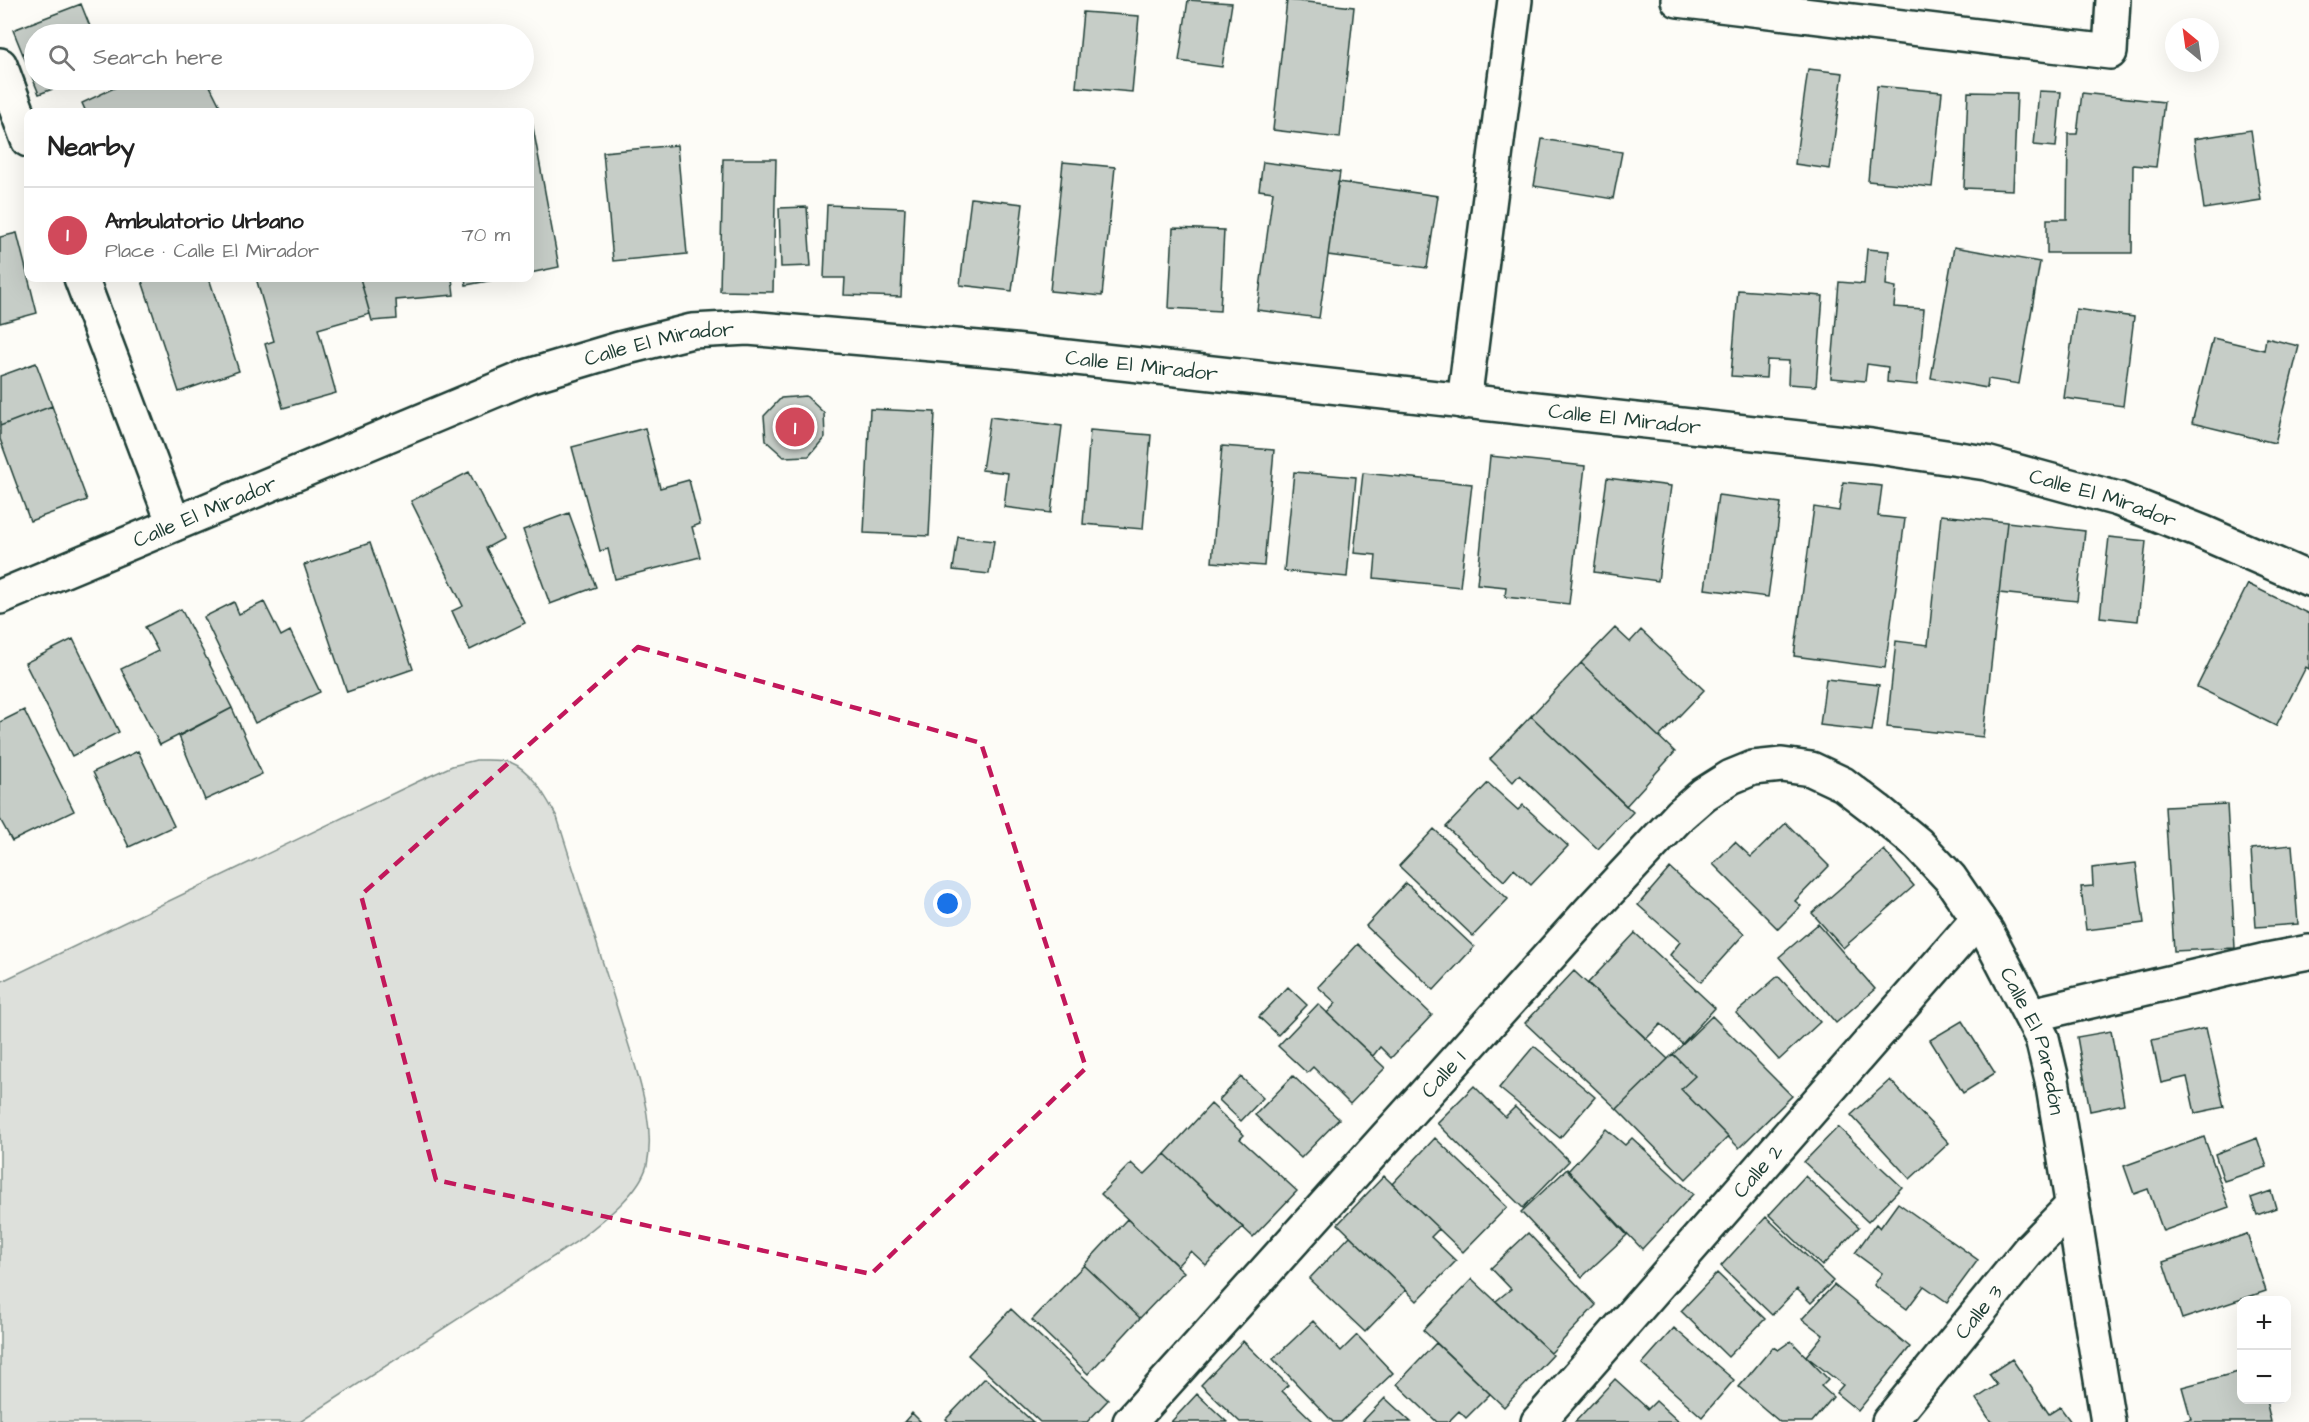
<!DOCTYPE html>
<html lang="en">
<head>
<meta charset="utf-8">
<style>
	:root { --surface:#fff; --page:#f2f2f2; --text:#222; --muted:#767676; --line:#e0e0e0; --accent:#d1495b }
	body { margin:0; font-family:"Architects Daughter",sans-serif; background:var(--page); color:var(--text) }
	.controls { position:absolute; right:18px; bottom:18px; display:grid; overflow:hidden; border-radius:12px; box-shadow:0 6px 24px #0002 }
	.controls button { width:54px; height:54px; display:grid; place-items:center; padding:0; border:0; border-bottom:2px solid var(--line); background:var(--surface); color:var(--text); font:30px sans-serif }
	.compass { position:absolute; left:2165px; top:18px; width:54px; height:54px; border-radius:50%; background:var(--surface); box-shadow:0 6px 24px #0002; rotate:331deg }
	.you { position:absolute; left:948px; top:904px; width:21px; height:21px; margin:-15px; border:4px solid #fff; border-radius:50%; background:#1a73e8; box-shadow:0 0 0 9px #1a73e833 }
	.badge { display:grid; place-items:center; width:39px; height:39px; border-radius:50%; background:var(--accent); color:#fff; font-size:20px; font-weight:700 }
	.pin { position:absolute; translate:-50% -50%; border:3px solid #fff; box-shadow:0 2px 6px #0006 }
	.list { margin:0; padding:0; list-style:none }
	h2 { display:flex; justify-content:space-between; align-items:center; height:78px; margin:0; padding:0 24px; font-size:26px }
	h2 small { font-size:20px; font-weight:400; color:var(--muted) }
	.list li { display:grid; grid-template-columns:39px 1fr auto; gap:18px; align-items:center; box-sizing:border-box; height:96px; padding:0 24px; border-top:2px solid var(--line) }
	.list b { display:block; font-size:22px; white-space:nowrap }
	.list p { margin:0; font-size:20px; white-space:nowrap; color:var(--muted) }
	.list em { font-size:20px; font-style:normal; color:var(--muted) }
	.icon { flex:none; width:33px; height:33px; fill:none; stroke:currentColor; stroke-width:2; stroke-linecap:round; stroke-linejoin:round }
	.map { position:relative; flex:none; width:2309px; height:1422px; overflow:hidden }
	.search { position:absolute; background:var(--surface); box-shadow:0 6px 24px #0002; left:24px; top:24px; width:510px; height:66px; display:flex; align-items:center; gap:15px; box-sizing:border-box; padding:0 21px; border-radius:33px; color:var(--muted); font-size:22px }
	.panel { position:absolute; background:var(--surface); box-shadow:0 6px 24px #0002; left:24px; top:108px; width:510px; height:174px; border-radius:12px }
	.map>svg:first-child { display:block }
	.green { fill:#dde0db; stroke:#7e8e88; stroke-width:1.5 }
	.building { fill:#c6cdc7; stroke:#1f3d34; stroke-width:1.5 }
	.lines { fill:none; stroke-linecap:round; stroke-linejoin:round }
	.minor-casing { stroke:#1f3d34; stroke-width:38 }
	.minor { stroke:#fdfcf7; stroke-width:33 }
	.marked { fill:none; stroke:#c2185b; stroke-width:4.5; stroke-dasharray:12 8; stroke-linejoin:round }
	.labels { text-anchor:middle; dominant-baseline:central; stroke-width:4.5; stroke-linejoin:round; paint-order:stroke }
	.street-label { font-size:21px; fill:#1f3d34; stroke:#fdfcf7 }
</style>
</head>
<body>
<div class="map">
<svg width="2309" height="1422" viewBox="0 0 2309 1422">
	<rect width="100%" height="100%" fill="#fdfcf7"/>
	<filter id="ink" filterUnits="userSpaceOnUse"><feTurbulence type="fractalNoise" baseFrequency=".0167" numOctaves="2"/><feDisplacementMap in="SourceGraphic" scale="12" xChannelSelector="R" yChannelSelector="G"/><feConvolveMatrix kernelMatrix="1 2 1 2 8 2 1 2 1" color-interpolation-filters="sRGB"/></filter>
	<g filter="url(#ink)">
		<path class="green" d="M476 760C487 760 500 759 510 762 533 771 546 798 557 817L635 1065C644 1096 654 1132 647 1165 639 1195 599 1223 576 1242L300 1422H0V982L419 781 452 766Z"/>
		<path class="building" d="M1188 0 1232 3 1222 67 1179 61Z
			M1287 0 1354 7 1340 138 1273 130Z
			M81 4 93 34H34V80H77L39 94 13 30Z
			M1083 12 1139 16 1132 92 1076 87Z
			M1808 69 1843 73 1830 169 1795 164Z
			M131 80H207L223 112H86L82 103Z
			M1877 86 1942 92 1932 187 1868 181Z
			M2039 91 2061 92 2056 147 2034 145Z
			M1968 92 2017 93 2013 190 1964 188Z
			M2082 93 2164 102 2156 167 2133 165 2132 253H2047V219H2067L2068 134H2077Z
			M530 122H532L559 267 530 273Z
			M2251 130 2261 200 2204 209 2194 139Z
			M1542 139 1622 152 1613 199 1534 186Z
			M677 145 687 254 613 261 603 152Z
			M723 159H776L773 292 720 291Z
			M1063 162 1115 167 1102 296 1050 291Z
			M1263 162 1340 172 1319 318 1257 310 1273 192 1259 190Z
			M1338 182 1438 196 1427 268 1328 255Z
			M971 198 1023 204 1012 291 960 285Z
			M827 205 905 208 901 297 844 295 845 278H824Z
			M807 207 811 266 781 267 779 208Z
			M1173 228 1224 230 1220 311 1169 308Z
			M17 233 37 313 0 323V237Z
			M1954 247 2040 262 2019 384 1988 379 1987 388 1931 378Z
			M1867 249 1889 251 1886 285 1896 287 1894 307 1924 309 1917 385 1887 382 1888 367 1867 364 1865 381 1831 378 1839 282 1864 284Z
			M141 278H209L239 371 179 392Z
			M256 278H360L370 314 318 329 336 393 283 408 265 344 274 341Z
			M360 278H452L454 295 396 300 397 319 372 321Z
			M465 278H504L466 285Z
			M1738 290 1823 296 1816 386 1788 384 1789 361 1767 360 1766 378 1731 376Z
			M2076 309 2134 317 2123 406 2064 398Z
			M2213 338 2264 350 2266 338 2299 346 2275 443 2192 423Z
			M36 363 52 406 0 426V376Z
			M806 396 824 413 825 437 809 456 784 457 766 441 764 416 781 398Z
			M52 406 87 500 30 521 0 439V426Z
			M870 409 935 412 929 536 864 533Z
			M990 417 1062 426 1051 513 1004 507 1008 473 982 470Z
			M645 428 660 488 689 480 700 524 692 527 700 557 615 579 608 549 600 551 572 447Z
			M1090 430 1151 435 1143 529 1083 524Z
			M1222 446 1274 450 1264 566 1212 562Z
			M1490 456 1585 466 1569 604 1505 597 1506 587 1477 584Z
			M469 472 503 539 486 548 525 623 470 650 452 611 463 606 411 501Z
			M1294 472 1356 477 1347 577 1284 571Z
			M1363 473 1472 484 1460 587 1374 578 1376 555 1354 553Z
			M1607 478 1671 486 1658 581 1594 572Z
			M1843 482 1882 486 1878 516 1905 519 1885 668 1794 656 1814 507 1839 511Z
			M1718 495 1781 503 1768 597 1705 589Z
			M569 513 596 587 550 604 523 530Z
			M1941 515 2007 522 1983 737 1887 727 1896 641 1928 645Z
			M2007 522 2085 531 2077 601 1999 593Z
			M958 537 994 541 989 574 953 570Z
			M2109 537 2146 541 2138 621 2100 617Z
			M370 543 413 669 347 692 304 565Z
			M2248 584 2309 614V669L2306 667 2276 726 2197 687Z
			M234 602 239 614 264 602 281 636 290 631 320 692 255 723 204 617Z
			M181 609 232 708 160 745 121 669 158 651 145 627Z
			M1615 628 1630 642 1641 630 1704 690 1659 737 1581 663Z
			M73 639 119 732 72 756 25 663Z
			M1581 663 1675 752 1626 806 1531 716Z
			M1826 679 1879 685 1872 731 1820 725Z
			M232 708 262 774 205 800 179 736Z
			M24 710 74 811 12 841 0 819V722Z
			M1531 716 1633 812 1598 849 1519 775 1513 782 1490 759Z
			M138 751 174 826 129 847 93 772Z
			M1488 783 1518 810 1523 805 1568 846 1531 885 1514 869 1504 881 1446 827Z
			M2227 804 2235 948 2174 951 2165 807Z
			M1786 823 1829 866 1795 901 1801 906 1778 929 1713 864 1735 842 1751 857Z
			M1434 829 1508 899 1473 936 1399 866Z
			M2292 845 2298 924 2256 927 2251 849Z
			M1884 850 1914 886 1843 948 1812 913Z
			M2136 863 2144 923 2086 930 2081 887 2093 886 2092 868Z
			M1670 868 1744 934 1701 982 1670 955 1680 942 1638 905Z
			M1406 883 1474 947 1434 990 1366 926Z
			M1818 924 1875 989 1836 1023 1779 957Z
			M1635 933 1715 1008 1682 1044 1661 1024 1646 1039 1588 983Z
			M1358 944 1432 1015 1391 1058 1380 1047 1373 1056 1327 1013 1336 1003 1318 987Z
			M1574 971 1668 1059 1617 1109 1525 1023Z
			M1778 976 1820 1022 1779 1060 1736 1013Z
			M1288 987 1307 1005 1278 1035 1259 1017Z
			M1318 1004 1385 1068 1350 1104 1313 1067 1307 1073 1278 1046Z
			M1712 1016 1792 1096 1739 1148 1681 1089 1695 1076 1673 1054Z
			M1962 1021 1995 1073 1963 1093 1930 1040Z
			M2206 1028 2224 1107 2195 1113 2187 1077 2161 1083 2152 1040Z
			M2111 1031 2124 1104 2090 1111 2077 1037Z
			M1534 1046 1595 1097 1560 1138 1499 1088Z
			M1673 1054 1695 1076 1681 1089 1728 1137 1686 1179 1617 1109Z
			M1293 1076 1339 1119 1301 1158 1255 1115Z
			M1241 1077 1263 1098 1241 1121 1219 1100Z
			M1890 1080 1949 1143 1910 1179 1851 1115Z
			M1474 1086 1505 1117 1515 1107 1569 1161 1523 1208 1437 1123Z
			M1211 1104 1244 1135 1240 1139 1297 1191 1253 1237 1165 1154Z
			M1838 1127 1902 1187 1868 1222 1804 1162Z
			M1606 1129 1625 1145 1632 1138 1693 1194 1642 1249 1568 1171Z
			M2204 1137 2229 1207 2163 1231 2148 1189 2134 1194 2124 1166Z
			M1435 1138 1507 1207 1463 1252 1392 1184Z
			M2257 1138 2267 1167 2224 1181 2215 1154Z
			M1165 1154 1243 1227 1206 1265 1191 1251 1177 1266 1101 1194 1131 1163 1144 1175Z
			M1567 1169 1627 1235 1582 1277 1521 1212Z
			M1384 1176 1439 1229 1431 1237 1456 1261 1417 1301 1338 1224Z
			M1805 1176 1859 1227 1822 1266 1769 1215Z
			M2271 1191 2276 1208 2257 1215 2251 1198Z
			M1898 1203 1978 1260 1947 1302 1924 1286 1907 1309 1874 1285 1882 1273 1855 1253 1876 1224 1880 1228Z
			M1766 1217 1833 1281 1811 1303 1797 1289 1772 1315 1721 1266Z
			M1127 1219 1184 1272 1140 1318 1084 1265Z
			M1528 1233 1596 1305 1551 1353 1496 1301 1511 1289 1491 1268Z
			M2247 1234 2266 1291 2182 1319 2163 1262Z
			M1350 1236 1406 1290 1365 1332 1309 1279Z
			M1084 1265 1140 1318 1088 1374 1032 1320Z
			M1717 1273 1765 1319 1728 1357 1681 1311Z
			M1472 1279 1553 1355 1504 1407 1423 1330Z
			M1834 1285 1910 1347 1858 1411 1836 1393 1843 1385 1806 1356 1823 1335 1802 1319Z
			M1011 1309 1108 1400 1087 1422H1040L968 1355Z
			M1313 1321 1341 1351 1357 1335 1393 1373 1341 1422H1333L1273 1359Z
			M1674 1328 1734 1380 1702 1417 1642 1364Z
			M1243 1341 1288 1385 1282 1391 1314 1422H1240L1201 1385Z
			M1791 1341 1828 1379 1821 1386 1833 1397 1812 1422H1780L1739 1387 1773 1347 1778 1350Z
			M1436 1343 1490 1394 1466 1418 1459 1411 1448 1422H1437L1397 1384Z
			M2012 1359 2049 1414 2060 1407 2071 1422H1991L1976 1399 1997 1385 1989 1374Z
			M2242 1371V1400H2266L2271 1422H2179L2191 1419 2182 1387Z
			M985 1378 1033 1422H949L946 1419Z
			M1615 1379 1648 1409 1656 1401 1679 1422H1575Z
			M1197 1394 1227 1422H1171Z
			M1385 1398 1411 1422H1362Z
			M912 1413 921 1422H904Z"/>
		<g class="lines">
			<defs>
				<g id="minor">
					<path d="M1678 0 2110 52 2113 0"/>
					<path d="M0 65 28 140"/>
					<path d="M81 278 174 524"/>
					<path d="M1464 402 1515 0"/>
					<path id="s1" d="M0 597 529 376 619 349 692 331 748 328 1013 351 1871 446 1986 463 2118 499 2202 532 2309 579"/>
					<path d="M2031 1015 2262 961 2309 952"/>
					<path id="s2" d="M1130 1422 1590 911 1681 814 1704 794 1731 777 1753 768 1782 765 1811 769 1843 784 1877 810 1918 844 1950 878 1987 932 2042 1038 2052 1080 2108 1422"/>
					<path id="s3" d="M1538 1422 1978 919"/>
					<path id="s4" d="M1889 1422 2029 1250 2073 1205"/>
				</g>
			</defs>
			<use href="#minor" class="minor-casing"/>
			<use href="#minor" class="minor"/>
		</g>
	</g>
	<path class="marked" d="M638 647 981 743 1086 1068 871 1274 436 1180 361 895Z"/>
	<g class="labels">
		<g class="street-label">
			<text stroke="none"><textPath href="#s1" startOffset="708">Calle El Mirador</textPath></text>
			<text stroke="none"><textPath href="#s1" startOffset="1194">Calle El Mirador</textPath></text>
			<text stroke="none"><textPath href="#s1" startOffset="1680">Calle El Mirador</textPath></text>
			<text stroke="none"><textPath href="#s1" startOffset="2166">Calle El Mirador</textPath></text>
			<text stroke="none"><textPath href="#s1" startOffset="222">Calle El Mirador</textPath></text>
			<text stroke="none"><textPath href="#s2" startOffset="1328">Calle El Paredón</textPath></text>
			<text stroke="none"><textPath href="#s2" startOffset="468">Calle 1</textPath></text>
			<text stroke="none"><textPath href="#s3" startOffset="334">Calle 2</textPath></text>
			<text stroke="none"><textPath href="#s4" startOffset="142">Calle 3</textPath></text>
		</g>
	</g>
</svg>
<div class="controls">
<button>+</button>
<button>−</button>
</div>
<svg class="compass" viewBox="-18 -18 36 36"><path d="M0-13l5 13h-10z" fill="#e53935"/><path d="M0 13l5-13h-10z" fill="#767676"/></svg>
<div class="you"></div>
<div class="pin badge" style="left:795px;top:427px">1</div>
<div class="search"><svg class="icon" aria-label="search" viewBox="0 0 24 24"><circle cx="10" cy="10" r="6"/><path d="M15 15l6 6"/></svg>Search here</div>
<section class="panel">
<h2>Nearby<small></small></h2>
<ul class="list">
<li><span class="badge">1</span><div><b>Ambulatorio Urbano</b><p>Place · Calle El Mirador</p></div><em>70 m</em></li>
</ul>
</section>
</div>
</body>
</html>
